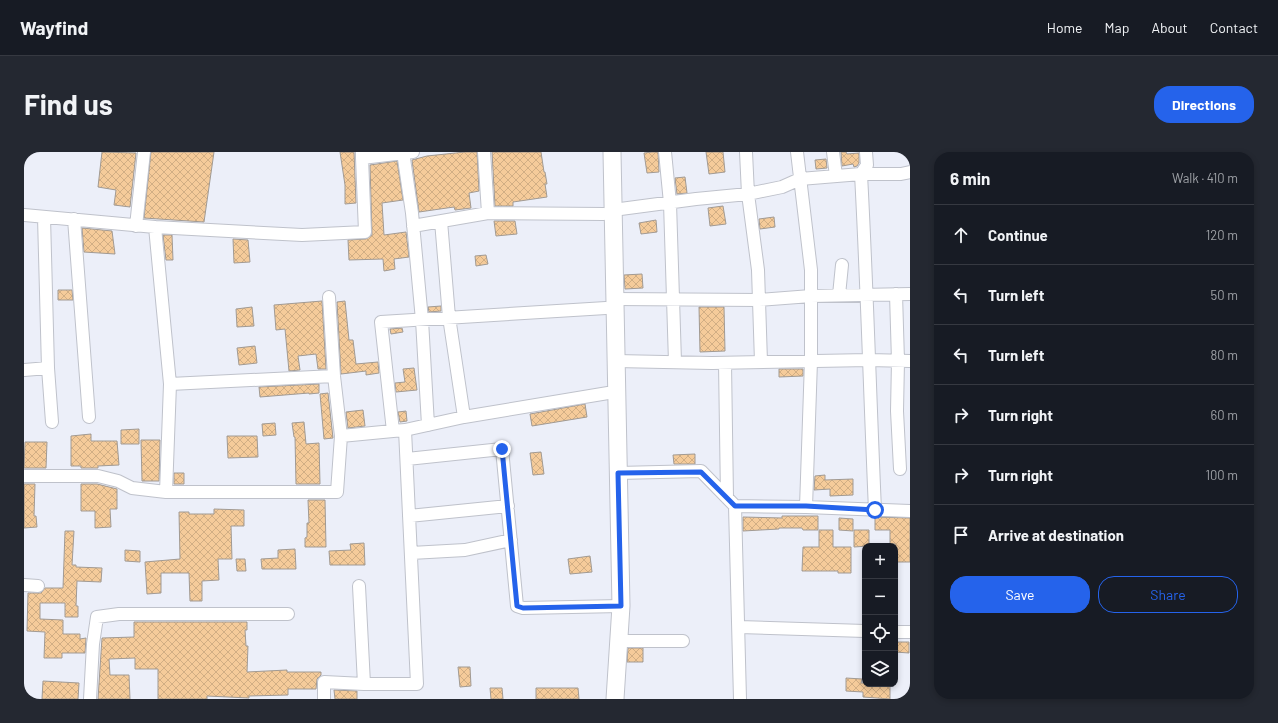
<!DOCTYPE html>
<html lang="en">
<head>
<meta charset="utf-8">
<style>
	:root { --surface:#171b24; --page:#242831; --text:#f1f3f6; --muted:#9ea1a6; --line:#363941; --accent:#2563eb }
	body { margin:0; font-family:Barlow,sans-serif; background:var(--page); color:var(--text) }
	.controls { position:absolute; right:12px; bottom:12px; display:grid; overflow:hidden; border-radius:8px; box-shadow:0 2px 6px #0003 }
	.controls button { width:36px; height:36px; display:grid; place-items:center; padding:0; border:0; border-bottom:1px solid var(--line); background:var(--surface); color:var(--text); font:20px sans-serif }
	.stop { position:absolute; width:12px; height:12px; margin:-9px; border:3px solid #2563eb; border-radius:50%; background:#fff }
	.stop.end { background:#2563eb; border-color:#fff; box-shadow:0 1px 4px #0008 }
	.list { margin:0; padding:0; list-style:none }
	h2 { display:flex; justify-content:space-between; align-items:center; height:52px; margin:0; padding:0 16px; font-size:17px }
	h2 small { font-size:13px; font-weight:400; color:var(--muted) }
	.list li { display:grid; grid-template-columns:26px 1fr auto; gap:12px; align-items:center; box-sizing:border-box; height:60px; padding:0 16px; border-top:1px solid var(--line) }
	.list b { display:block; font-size:15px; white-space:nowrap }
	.list em { font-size:13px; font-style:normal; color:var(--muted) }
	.actions { display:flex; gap:8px; padding:12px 16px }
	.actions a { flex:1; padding:9px 0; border:1px solid var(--accent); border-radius:16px; text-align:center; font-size:14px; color:var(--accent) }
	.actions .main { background:var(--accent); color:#fff }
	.icon { flex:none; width:22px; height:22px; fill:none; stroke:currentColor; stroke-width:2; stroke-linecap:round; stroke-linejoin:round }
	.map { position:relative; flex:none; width:886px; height:547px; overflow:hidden; border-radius:16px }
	header { display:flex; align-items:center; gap:24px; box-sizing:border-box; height:56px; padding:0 20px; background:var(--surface); border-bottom:1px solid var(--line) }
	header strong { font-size:19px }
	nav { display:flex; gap:22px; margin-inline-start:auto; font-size:14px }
	.intro { display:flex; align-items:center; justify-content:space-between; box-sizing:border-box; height:96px; padding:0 24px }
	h1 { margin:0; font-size:28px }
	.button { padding:10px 18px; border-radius:16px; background:var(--accent); color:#fff; font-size:14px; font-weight:700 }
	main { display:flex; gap:24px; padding:0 24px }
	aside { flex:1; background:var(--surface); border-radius:16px; box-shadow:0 2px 6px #0003 }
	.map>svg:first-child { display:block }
	.building { fill:url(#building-cross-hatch); stroke:#a19a93 }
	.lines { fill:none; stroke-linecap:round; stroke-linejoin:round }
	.street-casing { stroke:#bfc2cb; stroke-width:14 }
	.secondary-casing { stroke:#bfc2cb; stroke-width:19 }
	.street { stroke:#fff; stroke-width:12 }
	.secondary { stroke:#fff; stroke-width:17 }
	.route { stroke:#2563eb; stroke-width:5 }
</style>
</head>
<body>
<header>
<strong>Wayfind</strong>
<nav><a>Home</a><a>Map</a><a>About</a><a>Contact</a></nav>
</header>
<div class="intro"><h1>Find us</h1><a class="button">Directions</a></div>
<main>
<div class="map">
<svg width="886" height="547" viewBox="0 0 886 547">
	<defs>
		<pattern id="building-cross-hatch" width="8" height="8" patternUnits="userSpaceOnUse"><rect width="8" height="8" fill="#f5cb9a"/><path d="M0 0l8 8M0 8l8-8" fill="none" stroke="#d1ae84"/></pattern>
	</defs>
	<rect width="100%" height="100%" fill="#eceff9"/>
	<path class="building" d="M78 0 112 1 106 55 90 53 92 38 74 35Z
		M127 0H190L180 70 120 66Z
		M316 0H330L332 51 321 52V33Z
		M441 0H453L455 39 445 41 447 56 431 58 430 55 395 60 388 8 403 4Z
		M468 0H517L520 20H521L523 32H521L523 45 489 50V54H471Z
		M628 0H634L635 20 623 21 620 1Z
		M682 0H699L701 20 685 22Z
		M817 0H822L823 2 835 1V11L833 14 830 15 829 12 818 14Z
		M802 7 803 16 792 17 791 8Z
		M373 9 379 48 358 51 360 83 382 80 385 105 370 107 371 117 360 119 359 107 325 108 324 88 342 87 348 83 346 13Z
		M661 25 663 41 653 42 651 26Z
		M699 54 702 72 686 74 684 56Z
		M750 65 751 75 736 77 735 67Z
		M632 68 633 80 617 82 615 71Z
		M470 69H491L493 82 472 84Z
		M58 76 88 79 91 102 60 100Z
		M139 83H148L149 108H142Z
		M209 87 224 88 226 110 210 111Z
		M462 103 464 112 452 114 451 104Z
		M618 122 619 136 601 137 600 123Z
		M34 138H48L49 148H34Z
		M298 149 302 217H294L292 202 274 204 276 218 265 219 261 177 252 178 250 153Z
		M321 149 325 188H329L332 212 354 210 355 221 342 223V219L317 222 313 150Z
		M417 154V159L405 160 404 155Z
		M228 155 230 174 213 175 212 157Z
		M675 155H700L701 199 676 200Z
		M378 176 379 180 367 182 366 177Z
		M231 194 233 211 215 213 213 196Z
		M390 216 393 238 372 240 371 231 381 230 379 217Z
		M755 217H779V224L755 225Z
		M295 232V241L285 242V241L236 245 235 235Z
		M304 241 309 286 300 287 296 242Z
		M561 252 563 265 508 274 506 262Z
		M339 258 341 274 324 276 322 260Z
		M382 259 383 269 376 270 374 260Z
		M280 270 282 292 295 291 296 332H272L271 285H270L268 271Z
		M251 271 252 283 239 284 238 272Z
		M115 277V292H97V278Z
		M67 282V289H93L95 313 74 314V316H57V314H47V284Z
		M203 284H233L234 305 204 306Z
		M117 288H136L135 329H118Z
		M1 290H23L22 316H0Z
		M517 300 520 322 509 323 506 301Z
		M671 302V312H650L649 303Z
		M150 321H160V332H150Z
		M801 323V328L829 327V343L806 344V337L790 338 791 324Z
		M0 332H11L10 364H12L13 375 0 376Z
		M57 332H73L93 337V357H86L87 375 71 376V359H57Z
		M284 348H301L302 395H281V386L283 385V371H285Z
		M190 357 220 358V374H207L208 407H194L195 428 178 429V449H166L165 421H137V441L123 442 121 410 156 407 155 360H165V362H190Z
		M758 364H794V378H779L778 376H755V377L719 379V365L758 366Z
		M851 365 886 366V410H871V392H866V378H851Z
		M815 366 829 367V379L815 378Z
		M795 378H809V395H827V421H814V419H778L779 395H795Z
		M830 378H845V394L830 395Z
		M41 379H50L48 413H52V415L78 416 77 430 53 429 52 454H54V465H41V451H16V467L39 468V482H56V487L62 486 61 501H38V506H20L21 480 3 479 4 441H17L21 436H39Z
		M340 391 341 413H306L305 399 327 398 326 392Z
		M271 397 272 417H238L237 407 254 406V398Z
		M101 398 116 399V410L101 409Z
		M566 404 568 420 546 422 544 407Z
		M212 407H221L222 419H213Z
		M110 470H223V478H221L222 494H224L223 520 263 518V520H297V523L293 527 292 537H264V543L225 544V546L183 544V547H134V517H111V506L85 507 86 523H105L106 547H74L78 486 110 485Z
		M871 490H885V501L871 500Z
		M604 496H619V510H603Z
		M434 515H446L447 534 436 535Z
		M822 526 838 527 837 531H841V532H866V547L839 545V540L822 539Z
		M19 529 55 531 54 547H18Z
		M466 536H478L479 547H467Z
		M512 536H554L555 547H512Z
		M310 538 333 539V547H311Z"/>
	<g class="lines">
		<defs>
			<path id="street" d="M338 0V6L389 0
				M379 0 388 61 398 168 404 273
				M460 0 464 61
				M641 0 646 51 651 210
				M722 0 724 42 734 118 737 210
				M809 0 812 24
				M842 0 843 13 837 22C843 134 846 245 851 358
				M589 58 672 47 724 42 758 35 776 27 837 22H877L886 20
				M0 63 131 75 146 232
				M20 65 24 216 28 270
				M50 67 65 265
				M417 69 425 165 440 265
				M112 74 120 0
				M389 74 464 61 580 62
				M131 75 278 83 341 80 338 6
				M872 142 874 209 873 259 876 317
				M815 143 818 113
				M305 145 310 224 317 284 369 279
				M591 147 735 148 787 144 886 142
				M592 209 688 211 845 208 886 209
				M701 211 703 346
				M0 218 24 216
				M310 224 146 232 142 340H313L317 284
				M381 278 369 279 357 170 582 156
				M383 307 478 297 493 454 499 456 597 454
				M594 321 677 319 711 354 782 355 787 209V118L773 0
				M0 324H74L94 329 108 336 142 340
				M711 354 716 547
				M782 355 886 359
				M385 364 484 354
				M387 401 441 398 487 388
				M0 433 14 434
				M335 434 340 532H393L381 278 440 265 584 241
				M715 475 841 479
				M871 480H886
				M594 489H659
				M66 547 69 492 73 465 95 462H264
				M300 547V530L340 532"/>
			<path id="secondary" d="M588 0 597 454 591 547"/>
		</defs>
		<use href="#street" class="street-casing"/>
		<use href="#secondary" class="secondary-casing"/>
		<use href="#street" class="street"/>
		<use href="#secondary" class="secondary"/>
	</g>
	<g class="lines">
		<path class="route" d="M478 297 493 454 499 456 597 454 594 321 677 320 711 354H782L851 358"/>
	</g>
</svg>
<div class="controls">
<button>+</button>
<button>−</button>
<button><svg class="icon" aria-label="locate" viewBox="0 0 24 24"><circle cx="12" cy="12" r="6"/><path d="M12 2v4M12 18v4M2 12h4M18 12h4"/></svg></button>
<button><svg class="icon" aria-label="layers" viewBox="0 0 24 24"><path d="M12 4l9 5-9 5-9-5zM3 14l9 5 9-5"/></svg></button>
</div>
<div class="stop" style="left:851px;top:358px"></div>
<div class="stop end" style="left:478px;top:297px"></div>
</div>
<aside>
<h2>6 min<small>Walk · 410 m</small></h2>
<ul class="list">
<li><svg class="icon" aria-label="ahead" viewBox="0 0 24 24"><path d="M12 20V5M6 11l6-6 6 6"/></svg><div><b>Continue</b></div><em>120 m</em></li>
<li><svg class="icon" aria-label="left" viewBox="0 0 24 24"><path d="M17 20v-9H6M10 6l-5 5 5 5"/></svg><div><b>Turn left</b></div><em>50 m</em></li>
<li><svg class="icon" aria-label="left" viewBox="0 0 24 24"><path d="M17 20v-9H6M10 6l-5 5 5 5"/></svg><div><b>Turn left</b></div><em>80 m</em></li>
<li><svg class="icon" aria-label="right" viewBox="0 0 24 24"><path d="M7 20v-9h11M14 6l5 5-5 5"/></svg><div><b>Turn right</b></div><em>60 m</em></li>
<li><svg class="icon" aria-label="right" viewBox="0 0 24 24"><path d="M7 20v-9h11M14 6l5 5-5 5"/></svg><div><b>Turn right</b></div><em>100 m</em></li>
<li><svg class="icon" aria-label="arrive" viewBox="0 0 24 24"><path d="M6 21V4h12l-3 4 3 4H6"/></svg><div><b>Arrive at destination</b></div></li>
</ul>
<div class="actions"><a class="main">Save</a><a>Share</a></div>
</aside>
</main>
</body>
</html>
